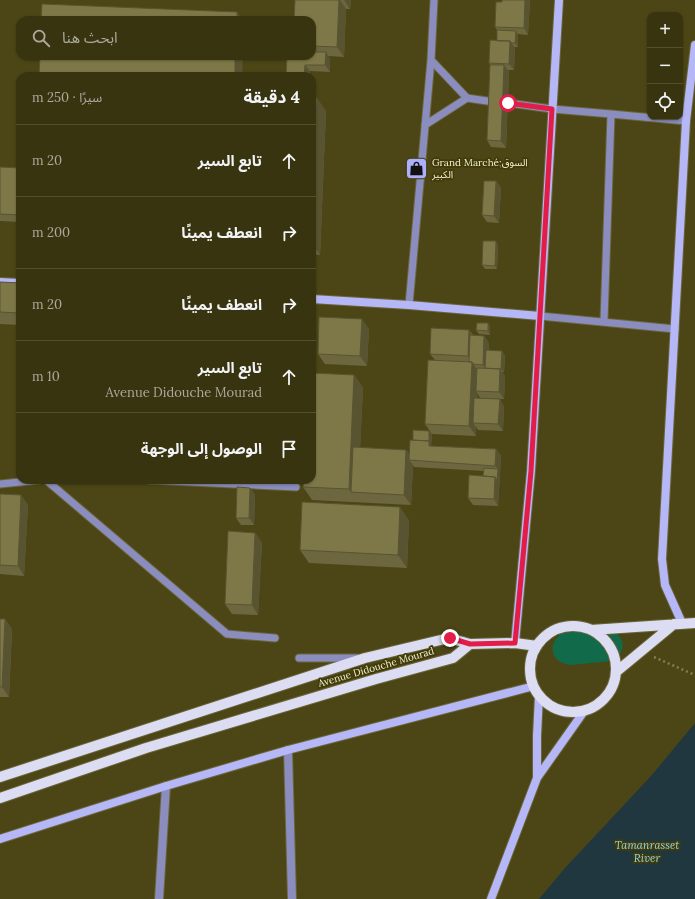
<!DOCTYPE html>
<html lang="ar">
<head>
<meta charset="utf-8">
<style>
	:root { --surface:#393410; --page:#443f1e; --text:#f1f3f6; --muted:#abaa9f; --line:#534f30 }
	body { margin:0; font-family:Lora,"Noto Sans Arabic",serif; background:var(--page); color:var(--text); direction:rtl }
	.controls { position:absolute; right:12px; top:12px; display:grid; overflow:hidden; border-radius:8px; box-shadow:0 1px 3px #0004 }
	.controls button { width:36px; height:36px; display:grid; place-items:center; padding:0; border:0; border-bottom:1px solid var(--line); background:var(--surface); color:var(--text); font:20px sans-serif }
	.stop { position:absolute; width:12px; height:12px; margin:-9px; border:3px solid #e11d48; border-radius:50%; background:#fff }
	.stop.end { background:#e11d48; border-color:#fff; box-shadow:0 1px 4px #0008 }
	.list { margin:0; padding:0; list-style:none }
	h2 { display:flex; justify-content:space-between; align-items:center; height:52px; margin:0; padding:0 16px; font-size:17px }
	h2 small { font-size:13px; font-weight:400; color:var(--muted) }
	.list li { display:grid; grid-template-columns:26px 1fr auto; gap:12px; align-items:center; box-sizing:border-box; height:72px; padding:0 16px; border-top:1px solid var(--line) }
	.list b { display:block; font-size:15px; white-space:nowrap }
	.list p { margin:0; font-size:13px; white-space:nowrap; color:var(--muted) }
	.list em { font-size:13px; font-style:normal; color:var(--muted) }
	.icon { flex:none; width:22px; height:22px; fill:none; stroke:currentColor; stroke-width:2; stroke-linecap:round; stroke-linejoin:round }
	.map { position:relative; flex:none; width:695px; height:899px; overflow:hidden; direction:ltr }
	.search { position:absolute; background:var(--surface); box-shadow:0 1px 3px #0004; left:16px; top:16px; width:300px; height:44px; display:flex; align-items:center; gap:10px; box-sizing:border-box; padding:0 14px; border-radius:12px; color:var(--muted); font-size:15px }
	.panel { position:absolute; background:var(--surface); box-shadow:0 1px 3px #0004; left:16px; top:72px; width:300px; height:412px; border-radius:12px; direction:rtl }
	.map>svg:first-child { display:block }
	.green { fill:#116a49 }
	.water { fill:#20373f }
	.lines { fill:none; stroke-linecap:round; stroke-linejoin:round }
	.lane-casing { stroke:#6a6539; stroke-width:9 }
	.street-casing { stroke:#6a6539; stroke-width:10 }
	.secondary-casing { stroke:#6a6539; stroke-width:10 }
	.primary-casing { stroke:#6a6539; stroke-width:12 }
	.path { stroke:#837e55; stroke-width:2.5; stroke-dasharray:2 3; stroke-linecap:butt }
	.lane { stroke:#8b8dbf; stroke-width:7 }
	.street { stroke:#8b8dbf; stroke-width:8 }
	.secondary { stroke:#b5b7f6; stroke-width:8 }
	.primary { stroke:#dcddf2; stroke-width:10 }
	.wall { fill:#6c673e }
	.shaded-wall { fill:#585432 }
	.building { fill:#7e7848; stroke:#585432 }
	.route { stroke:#e11d48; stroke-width:5 }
	.labels { text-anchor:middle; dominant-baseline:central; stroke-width:3.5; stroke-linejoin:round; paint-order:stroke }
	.poi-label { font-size:10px; fill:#f2f0d6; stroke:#413b08; text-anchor:start }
	.street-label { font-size:10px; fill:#f2f0d6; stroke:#413b08 }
	.water-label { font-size:11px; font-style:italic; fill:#91d6ef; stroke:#413b08 }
</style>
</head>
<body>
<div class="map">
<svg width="695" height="899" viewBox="0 0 695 899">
	<rect width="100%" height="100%" fill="#4c4616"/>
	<path class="green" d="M605 629C624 632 629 650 613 661L570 665C551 662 546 645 562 633Z"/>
	<path class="water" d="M695 723V899H539L565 868 651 776Z"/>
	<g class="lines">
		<defs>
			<path id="lane" d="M434 0 431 60 467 98 494 102
				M508 103 552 109 611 114
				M425 125 467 98
				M409 305 431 60
				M540 316 675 329
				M604 321 611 114 686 121
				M46 480 227 634 275 638
				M148 480 296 487
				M0 484 40 480
				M299 658H357"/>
			<path id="street" d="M288 750 292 899
				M159 899 166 786"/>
			<path id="secondary" d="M0 282 20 283
				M312 299 409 305 540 316
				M682 623 665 585 662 559 686 121 695 45
				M515 643 531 471 559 0
				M537 778V736L539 695
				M0 839 166 786 288 750 534 686
				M491 899 537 778 585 710"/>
			<path id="primary" d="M530 669a43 43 0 1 1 86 0a43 43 0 1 1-86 0Z
				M591 630 695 623
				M616 672 674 624
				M0 777 365 658 449 638 470 644 515 643 537 646
				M0 798 146 748 376 679 453 658 470 644"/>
		</defs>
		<use href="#lane" class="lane-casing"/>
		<use href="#street" class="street-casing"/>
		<use href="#secondary" class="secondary-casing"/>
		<use href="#primary" class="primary-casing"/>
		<path class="path" d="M654 657 695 675"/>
		<use href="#lane" class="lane"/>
		<use href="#street" class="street"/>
		<use href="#secondary" class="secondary"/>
		<use href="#primary" class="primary"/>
	</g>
	<path class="wall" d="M295 0H351L350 9H346L344 57 328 56 330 59V72L310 71 309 76H286L312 56V20Z
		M502 0H530L528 35 518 34V47H514L515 48 514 70H508L509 72 506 148 491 147 487 140 490 65 489 63 497 41V30L495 27Z
		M312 98 326 111 320 255 312 254Z
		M0 167 20 168V222L0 221Z
		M496 181 501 188 499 223 487 222 482 215Z
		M498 245 497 269H485L482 265Z
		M0 282 20 283V325L0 324Z
		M488 323 490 327V335L479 334 476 330Z
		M369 329 367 366 325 364 318 354Z
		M469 330 473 335 484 336 489 343V351L505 355 504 372H502L505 376 504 399 480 398 478 394 477 398 504 406 503 431 478 430 476 427V436L432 434 425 424 435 360 430 354Z
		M354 375 363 388 360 448 406 450 410 455 413 440 429 431 432 434 431 445 432 446 496 449 501 456 498 506 473 505 468 498 483 476 484 471 414 467 413 465 411 505 312 500 303 487Z
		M250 488 255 495 254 525H241L236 518Z
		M0 494 21 495 28 505 24 576 0 574Z
		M409 520 407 568 309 563 300 550Z
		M255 533 262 543 258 615 232 614 225 604Z
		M0 619H5L12 629 9 697H0Z"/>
	<path class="shaded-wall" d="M339 0H340L346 9 344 57 337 47Z
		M344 0H351L350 9Z
		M525 0H530L528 35 524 28Z
		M237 12 243 20H237Z
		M516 31 518 34V47L515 43Z
		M510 41 515 48 514 70 509 64Z
		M326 52 330 59V72L325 65Z
		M235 56H243L242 76H235Z
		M305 65 310 71 309 76H304Z
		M504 65 509 72 506 148 501 141Z
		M317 98 326 111 320 255 312 243V226Z
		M496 181 501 188 499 223 494 216Z
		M496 241 498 245 497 269 495 266Z
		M362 319 369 329 367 366 360 356Z
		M488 323 490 327V335L488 331Z
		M469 330 473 337 472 362 468 356Z
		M484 336 489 343 488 372 483 365Z
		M502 351 505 355 504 372 501 369Z
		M472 362 479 372 476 391 478 394 476 423H473L476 427V436L469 426Z
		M500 369 505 376 504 399 499 392Z
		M354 375 363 388 358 493 351 492 349 489Z
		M500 399 504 406 503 431 498 424Z
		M429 431 432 434 431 445 434 448 429 446Z
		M496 449 501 456 498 506 494 499 495 477 498 469 495 466Z
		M406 450 413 460H409L413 465 411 505 404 495Z
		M250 488 255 495 254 525 249 518Z
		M21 495 28 505 24 576 18 566Z
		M400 507 409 520 407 568 398 555Z
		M255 533 262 543 258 615 252 605Z
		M5 619 12 629 9 697 2 687Z"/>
	<path class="building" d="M295 0H339L337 47 312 46V20H294Z
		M502 0H525L524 28 495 27 496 2H502Z
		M42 4 237 12V20H41Z
		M497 30 516 31 515 43H512L510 41H497Z
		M490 40 510 41 509 64 489 63Z
		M312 52H326L325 65H305L304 76H286L287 56H312Z
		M40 56H235V76H39Z
		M490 65H504L501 141 487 140Z
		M312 98H317L312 226Z
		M0 167 20 168V215L0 214Z
		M484 181H496L494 216 482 215Z
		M483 241H496L495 266 482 265Z
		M0 282 20 283V313L0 312Z
		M319 317 362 319 360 356 318 354Z
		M477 323H488V331L476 330Z
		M431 328 469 330 468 356 430 354Z
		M470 335 484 336 483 365 473 364 472 362H469Z
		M486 350 502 351 501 369 485 368Z
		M428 360 472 362 469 426 425 424Z
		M477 368 500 369 499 392 476 391Z
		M312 373 354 375 349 489 303 487 304 480H312Z
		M474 398 500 399 498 424 473 423Z
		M413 430 429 431V441L413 440Z
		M410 440 429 441V446L496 449 495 466 409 460Z
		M353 447 406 450 404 495 351 492Z
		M484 468 498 469 497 480 495 477 483 476Z
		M469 475 495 477 494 499 468 498Z
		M237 487 250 488 249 518H236Z
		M0 494 21 495 18 566 0 565Z
		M302 502 400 507 398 555 300 550Z
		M228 531 255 533 252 605 225 604Z
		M0 619H5L2 687H0Z"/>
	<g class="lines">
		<path class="route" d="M450 638 470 644 515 643 531 471 552 109 508 103"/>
	</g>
	<defs>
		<symbol id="shop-square" viewBox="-11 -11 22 22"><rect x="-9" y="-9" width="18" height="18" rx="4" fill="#adaffb" stroke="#413b08"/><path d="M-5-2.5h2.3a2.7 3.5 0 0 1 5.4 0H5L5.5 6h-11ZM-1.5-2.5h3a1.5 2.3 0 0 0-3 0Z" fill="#111"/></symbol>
	</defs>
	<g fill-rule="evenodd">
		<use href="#shop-square" x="404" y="156" width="25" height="25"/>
	</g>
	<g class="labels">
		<g class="poi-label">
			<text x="432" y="162">Grand Marché;السوق<tspan x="432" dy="12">الكبير</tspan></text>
		</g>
		<g class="street-label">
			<text transform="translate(376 667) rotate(-16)">Avenue Didouche Mourad</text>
		</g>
		<g class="water-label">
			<text x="647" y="845">Tamanrasset<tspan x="647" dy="13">River</tspan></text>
		</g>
	</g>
</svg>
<div class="controls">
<button>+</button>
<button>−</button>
<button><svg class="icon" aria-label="locate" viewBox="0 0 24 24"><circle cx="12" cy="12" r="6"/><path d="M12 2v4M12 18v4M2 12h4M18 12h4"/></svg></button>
</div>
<div class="stop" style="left:508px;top:103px"></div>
<div class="stop end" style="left:450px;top:638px"></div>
<div class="search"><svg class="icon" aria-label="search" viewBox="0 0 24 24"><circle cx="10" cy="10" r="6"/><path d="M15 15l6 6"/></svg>ابحث هنا</div>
<section class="panel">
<h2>4 دقيقة<small>سيرًا · 250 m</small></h2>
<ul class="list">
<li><svg class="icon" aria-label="ahead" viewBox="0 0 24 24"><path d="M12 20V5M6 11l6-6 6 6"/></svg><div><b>تابع السير</b></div><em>20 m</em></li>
<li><svg class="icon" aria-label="right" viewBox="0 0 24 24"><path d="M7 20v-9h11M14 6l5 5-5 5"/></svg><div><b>انعطف يمينًا</b></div><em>200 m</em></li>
<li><svg class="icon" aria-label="right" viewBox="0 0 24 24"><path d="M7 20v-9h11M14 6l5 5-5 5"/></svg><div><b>انعطف يمينًا</b></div><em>20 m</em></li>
<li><svg class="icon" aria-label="ahead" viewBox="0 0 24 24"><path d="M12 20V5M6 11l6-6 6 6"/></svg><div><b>تابع السير</b><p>Avenue Didouche Mourad</p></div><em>10 m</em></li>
<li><svg class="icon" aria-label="arrive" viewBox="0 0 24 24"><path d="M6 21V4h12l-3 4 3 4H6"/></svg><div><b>الوصول إلى الوجهة</b></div></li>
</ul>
</section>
</div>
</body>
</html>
